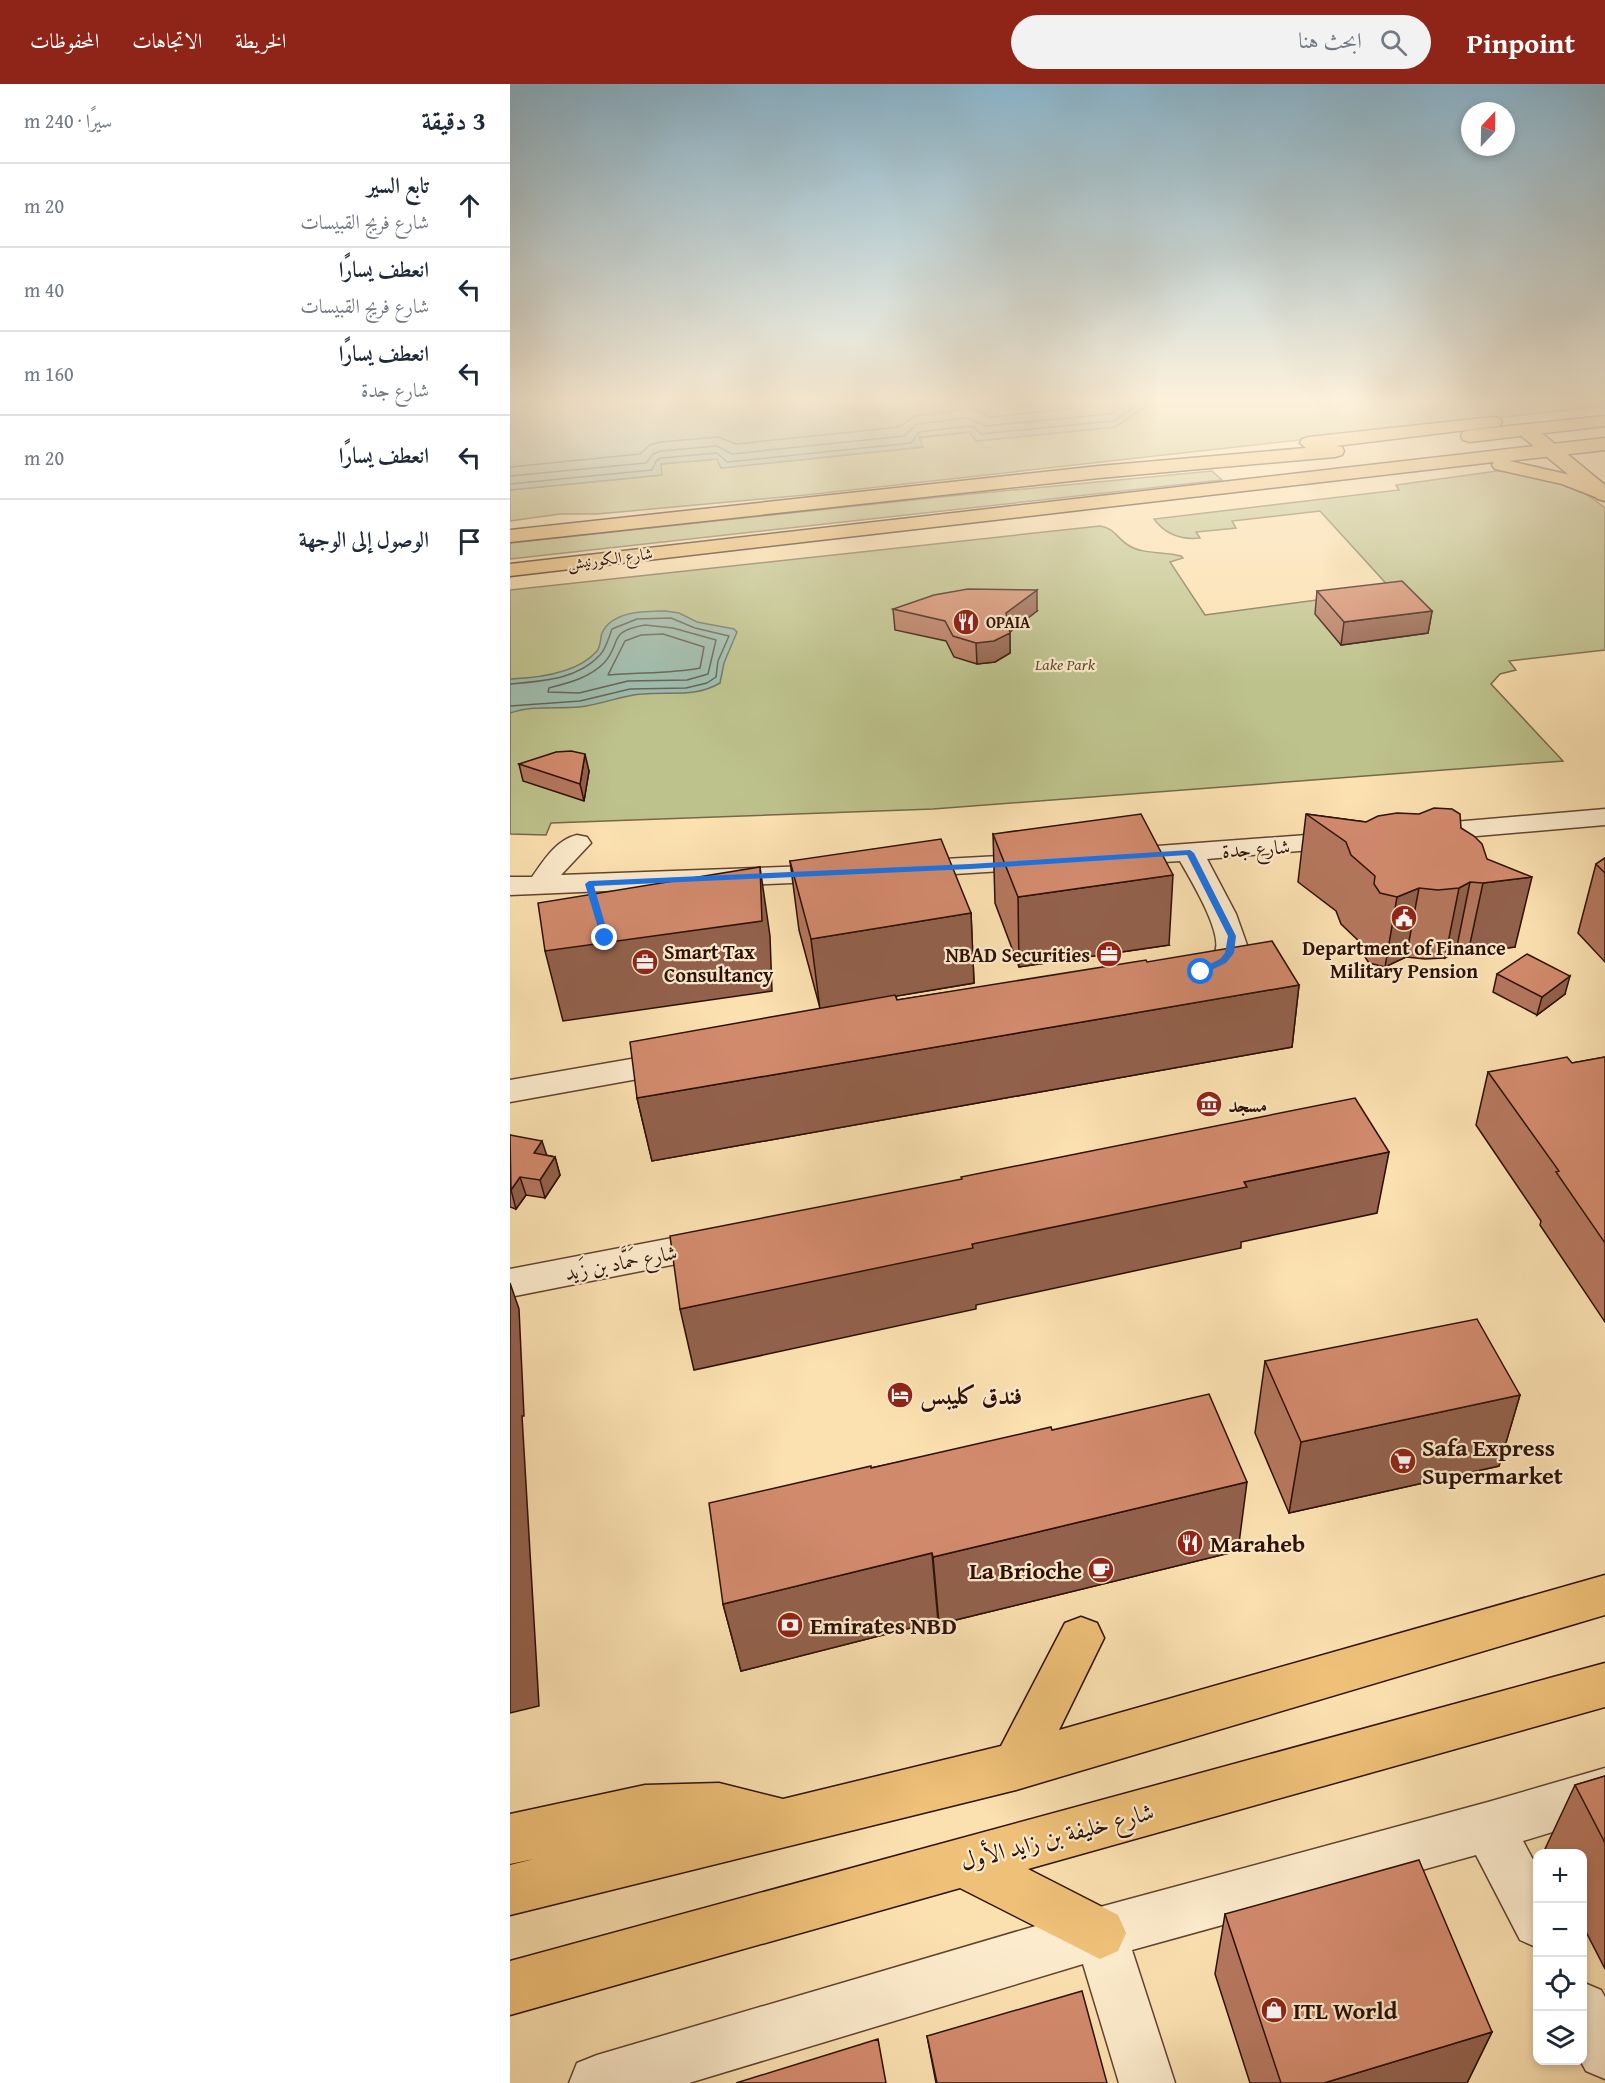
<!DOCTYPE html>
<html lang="ar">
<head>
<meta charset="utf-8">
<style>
	:root { --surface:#fff; --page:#f2f2f3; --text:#1f2937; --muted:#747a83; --line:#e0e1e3; --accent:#8f2418 }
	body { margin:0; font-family:"Gentium Book Plus",Amiri,serif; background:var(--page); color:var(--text); direction:rtl }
	.controls { position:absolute; right:18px; bottom:18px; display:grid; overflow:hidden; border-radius:12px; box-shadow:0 3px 9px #0003 }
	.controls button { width:54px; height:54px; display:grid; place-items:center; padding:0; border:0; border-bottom:2px solid var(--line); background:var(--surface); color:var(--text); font:30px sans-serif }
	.compass { position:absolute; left:951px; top:18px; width:54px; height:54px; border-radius:50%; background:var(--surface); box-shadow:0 3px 9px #0003; rotate:22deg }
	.stop { position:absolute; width:18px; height:18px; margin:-14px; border:4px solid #1a73e8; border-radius:50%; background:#fff }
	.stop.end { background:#1a73e8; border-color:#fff; box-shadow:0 2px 6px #0008 }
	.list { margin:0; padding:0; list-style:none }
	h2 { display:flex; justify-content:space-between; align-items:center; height:78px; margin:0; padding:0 24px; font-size:26px }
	h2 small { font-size:20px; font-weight:400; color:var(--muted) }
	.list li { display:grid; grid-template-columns:39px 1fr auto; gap:18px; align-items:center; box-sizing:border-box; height:84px; padding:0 24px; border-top:2px solid var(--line) }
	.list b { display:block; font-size:22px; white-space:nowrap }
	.list p { margin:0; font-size:20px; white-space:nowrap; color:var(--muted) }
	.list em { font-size:20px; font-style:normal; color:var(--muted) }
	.icon { flex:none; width:33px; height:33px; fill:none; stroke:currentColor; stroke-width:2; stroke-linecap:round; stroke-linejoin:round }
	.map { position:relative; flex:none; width:1095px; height:1999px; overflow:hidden; direction:ltr }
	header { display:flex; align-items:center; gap:36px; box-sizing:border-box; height:84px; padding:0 30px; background:var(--accent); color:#fff }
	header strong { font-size:28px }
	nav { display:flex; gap:33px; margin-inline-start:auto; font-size:21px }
	.search { width:420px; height:54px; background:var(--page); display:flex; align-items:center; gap:15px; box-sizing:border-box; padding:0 21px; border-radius:33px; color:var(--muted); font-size:22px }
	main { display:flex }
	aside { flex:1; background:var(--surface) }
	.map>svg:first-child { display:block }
	.green { fill:#bdc28c; stroke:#756948; stroke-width:1.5 }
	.water { fill:#9fbdae; stroke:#71786a; stroke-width:1.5 }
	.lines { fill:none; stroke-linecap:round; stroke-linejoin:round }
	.shore { stroke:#66665a; stroke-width:1.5 }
	.minor-casing { stroke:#604430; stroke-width:3 }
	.major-casing { stroke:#2d1005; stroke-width:3 }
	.highway-casing { stroke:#2d1005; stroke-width:3 }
	.minor { fill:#fcebcc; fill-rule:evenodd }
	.major { fill:#eec078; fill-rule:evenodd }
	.highway { fill:#eec078; fill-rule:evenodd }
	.wall { fill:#b5775e; stroke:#2d1005; stroke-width:1.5 }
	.shaded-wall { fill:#93614c; stroke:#2d1005; stroke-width:1.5 }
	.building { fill:#d28a6d; stroke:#2d1005; stroke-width:1.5 }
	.route { fill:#1a73e8 }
	.labels { text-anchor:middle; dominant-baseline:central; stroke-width:4.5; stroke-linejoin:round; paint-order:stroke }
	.far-street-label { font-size:16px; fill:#2d1005; stroke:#fcebcc }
	.far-poi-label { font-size:16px; font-weight:bold; fill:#2d1005; stroke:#fcebcc; text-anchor:start }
	.far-park-label { font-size:16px; font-style:italic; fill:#5f4e34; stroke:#fcebcc }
	.street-label { font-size:20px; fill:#2d1005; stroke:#fcebcc }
	.poi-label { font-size:20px; font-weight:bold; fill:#2d1005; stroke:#fcebcc; text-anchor:start }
	.near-poi-label { font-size:24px; font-weight:bold; fill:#2d1005; stroke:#fcebcc; text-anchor:start }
	.near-street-label { font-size:24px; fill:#2d1005; stroke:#fcebcc }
</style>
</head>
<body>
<header>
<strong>Pinpoint</strong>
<div class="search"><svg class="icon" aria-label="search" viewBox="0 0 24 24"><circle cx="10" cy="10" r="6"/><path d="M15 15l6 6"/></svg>ابحث هنا</div>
<nav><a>الخريطة</a><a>الاتجاهات</a><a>المحفوظات</a></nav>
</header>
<main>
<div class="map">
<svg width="1095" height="1999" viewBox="0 0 1095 1999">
	<rect width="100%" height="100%" fill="#fbe0b0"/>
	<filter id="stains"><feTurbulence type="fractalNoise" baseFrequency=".00333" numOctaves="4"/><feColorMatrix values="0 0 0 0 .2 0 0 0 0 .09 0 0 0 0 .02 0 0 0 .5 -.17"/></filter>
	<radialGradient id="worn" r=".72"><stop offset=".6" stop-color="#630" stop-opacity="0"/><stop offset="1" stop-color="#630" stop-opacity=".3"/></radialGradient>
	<path class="green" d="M643 318H1095V322L296 411 87 430H50L0 437V406L151 391 150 380 208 375 211 384 412 363 409 354 460 348 466 357 605 343Z
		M994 386 1067 403 1095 424V566L999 577 1006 586 990 590 981 600 1053 677 423 725 41 739 36 751 0 750V506L590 442C604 444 607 454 618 461 633 471 654 467 671 472L673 474 660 478 695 531 882 506 810 427 722 437 726 444 686 448 690 454C671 456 655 450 644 435L889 406 886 401Z
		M702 387 712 396 0 475V459L440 412Z"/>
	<path class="water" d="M0 318H643L605 343 466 357 460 348 409 353 413 363 211 384 207 375 151 380 152 391 0 406Z
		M155 527 169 529 187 538 224 545 227 548 214 579 210 599C185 614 160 607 133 610 111 611 91 621 69 623 46 625 23 621 0 629V595C27 594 68 589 87 567 91 562 90 555 92 549 102 527 135 527 155 527Z"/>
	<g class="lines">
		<path class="shore" d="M0 383 130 370 140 361 150 358 208 353 226 360 389 343 405 332 457 325 467 326 479 333 597 321 603 318
			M0 392 136 379 143 370 151 367 207 362 222 370 394 352 407 340 458 334 475 342 600 330 619 318
			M0 400 142 386 146 377 151 374 207 369 217 378 401 359 409 348 459 342 464 343 471 350 603 337 633 318
			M135 541 163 544 206 556 198 590 177 596 118 597 69 609 38 608 39 604C58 599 79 594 94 579 113 558 96 548 135 541Z
			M153 550 194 563 190 584C160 590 129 588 98 591L115 557 131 551Z
			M0 600C31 597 67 596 90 571 96 565 99 553 102 545L127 535 161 534 185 544 219 552 208 577 206 593 197 599 176 604 120 605 70 617 0 622"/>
		<defs>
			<path id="minor" d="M1095 725V741L909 757 899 755 895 749 899 743 909 741Z
				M837 748 847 750 851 756 847 762 697 775 726 830 737 861C730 886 702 902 677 896L673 889C680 878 695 879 704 869 716 853 679 793 670 777L607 781 597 779 593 773 597 767 607 765Z
				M67 751 77 753 81 759 51 791 328 781 338 783 342 789 338 795 328 797 0 811V793H22C34 776 46 756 67 751Z
				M529 770 539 772 543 778 539 784 397 793 387 791 383 785 387 779 397 777Z
				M167 967 178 970 183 978 178 986 0 1018V996Z
				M204 1146 217 1150 222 1160 217 1170 0 1213V1185Z
				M1095 1684V1732L1013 1757 1028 1785V1864L1010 1856 966 1771 622 1866 665 1999H609L573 1880 179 1999H59L67 1979 87 1971 590 1823 978 1718Z
				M1072 1898 1091 1906 1095 1913V1995L1076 1987 1070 1976H1072Z"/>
			<path id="major" d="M1016 340 1023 342 1095 401V417L1088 415 1009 350 1007 346 1009 342Z
				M1095 1491V1531L506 1706 0 1831V1781L24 1775 0 1780V1730L135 1701 209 1699 273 1715 491 1662 555 1539 571 1533 587 1539 594 1554 549 1646Z
				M1095 1579V1623L518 1785 608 1831 616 1849 608 1867 590 1875 450 1804 0 1931V1877Z"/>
			<path id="highway" d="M1095 332V342L960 358 953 356 951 352 953 348 960 346Z
				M983 333 989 334 992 338 989 342 826 362 832 363 834 367 832 371 825 373 589 394 0 458V446L589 382 796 364 790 359 792 355 799 353Z
				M1095 354V366L999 377 1065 392 1095 404V415L1093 416 1052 400 985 385 982 381 984 378 0 492V480Z"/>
		</defs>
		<use href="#minor" class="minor-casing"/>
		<use href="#major" class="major-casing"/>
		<use href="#highway" class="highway-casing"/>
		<use href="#minor" class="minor"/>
		<use href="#major" class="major"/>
		<use href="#highway" class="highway"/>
	</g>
	<path class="wall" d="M807 507 922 527 918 549 831 561 805 530Z
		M383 525 527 527 500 548V569L485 578 467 580 444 573 436 557 385 546Z
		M9 680 79 687 74 717 13 697Z
		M796 730 856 738 951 744 1005 863 958 869 946 867 935 874 915 875 896 873 875 883 859 879 853 870 854 862 831 840 826 827 788 798Z
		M483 750 659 861 509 883 485 819Z
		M1095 774V878L1068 849 1086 780Z
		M280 777 461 829 464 899 386 912 387 916 637 878 789 901 782 963 142 1077 127 1014 310 924 289 846Z
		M987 890 1055 910 1027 931 983 908Z
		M1095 973V1238L1030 1141 1031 1137 966 1041 978 988 1062 979Z
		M0 1051 36 1071 45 1073 50 1091 35 1114 16 1111 6 1125 0 1123Z
		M755 1277 1010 1311 989 1382 779 1429 745 1349Z
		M542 1346 728 1467 429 1540 428 1537 231 1587 213 1520 361 1384Z
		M1095 1692V1885L1072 1840V1770H1038L1035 1765 1065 1701Z
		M715 1830 982 1948 957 1999H740L705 1890Z
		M417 1952 597 1999H426Z"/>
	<path class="shaded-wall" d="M527 506V527L497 550 496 529Z
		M922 527 918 549 831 561 834 538Z
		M500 549V569L485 578 467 580 466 559Z
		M75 670 79 687 74 717 70 700Z
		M250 783 260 852 262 907 53 937 35 867Z
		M663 791 659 861 509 883 508 813Z
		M1022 793 1005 863 958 869 973 799Z
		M960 798 946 867 935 874 949 804Z
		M909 804 896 873 875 883 887 813Z
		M461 829 464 899 310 925 301 855Z
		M1060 892 1055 910 1027 931 1032 913Z
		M789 901 782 963 142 1077 127 1014Z
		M32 1057 38 1075 24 1069Z
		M879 1068 867 1129 731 1158V1164L466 1221V1225L184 1286 170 1225 462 1160 734 1098Z
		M45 1073 50 1091 35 1114 30 1096Z
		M10 1093 16 1111 6 1125 1 1106Z
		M0 1199 9 1225 14 1332H12L29 1622 0 1629Z
		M1010 1311 989 1382 779 1429 791 1358Z
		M737 1398 728 1467 429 1540 423 1473Z
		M422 1469 428 1537 231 1587 213 1520Z
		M982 1948 957 1999H814Z"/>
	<path class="building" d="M892 497 922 527 834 538 807 507Z
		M458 505 527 506 496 529 500 549 484 557 466 559 443 552 435 537 383 525 424 511Z
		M61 667 75 670 70 700 9 680 46 668Z
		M924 724 942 725 950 730 951 744 964 752 972 760 977 775 1022 793 973 799 960 798 949 804 928 806 909 804 887 813 870 809 864 800 865 792 841 771 836 758 796 730 856 738 868 732 887 729 909 730Z
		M631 730 663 791 508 813 483 750Z
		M431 755 461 829 301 855 280 777Z
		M1095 774V789L1086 780Z
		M250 783 252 837 35 867 28 819Z
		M762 857 789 901 127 1014 120 958 385 911 387 916 636 876 637 878Z
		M1017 870 1060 892 1032 913 987 890Z
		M1057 973 1062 979 1095 973V1159L1046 1088 1049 1087 978 988Z
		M845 1014 879 1068 734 1098 737 1103 462 1160 463 1164 170 1225 160 1152 452 1095 451 1093Z
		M0 1051 32 1057 24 1069 45 1073 30 1096 10 1093 1 1106Z
		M967 1235 1010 1311 791 1358 755 1277Z
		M699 1310 737 1398 423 1473 422 1469 213 1520 199 1419 361 1382V1384L541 1343 542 1346Z
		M1095 1692V1759L1065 1701Z
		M909 1776 982 1948 814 1999H771L715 1830Z
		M572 1907 597 1999H427L417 1952Z
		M368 1955 376 1999H226Z"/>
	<linearGradient id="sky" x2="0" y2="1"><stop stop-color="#8bb8d1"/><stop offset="0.53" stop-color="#fdf1db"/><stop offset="1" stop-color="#fdf1db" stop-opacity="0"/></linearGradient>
	<rect width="1095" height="598" fill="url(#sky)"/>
	<path class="route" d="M680 766 684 769 726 852 724 869 716 879 691 891 687 888 688 886 710 875 715 869 718 852 677 771 460 785 84 802 99 854 95 857 91 854 75 800 79 797 460 780Z"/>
	<defs>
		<symbol id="restaurant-disc" viewBox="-11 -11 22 22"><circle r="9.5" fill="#8f2418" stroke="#fcebcc"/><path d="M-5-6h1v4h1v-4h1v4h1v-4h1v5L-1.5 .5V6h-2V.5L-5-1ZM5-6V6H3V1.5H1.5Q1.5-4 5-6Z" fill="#fff"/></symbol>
		<symbol id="civic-disc" viewBox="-11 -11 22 22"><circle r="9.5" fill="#8f2418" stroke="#fcebcc"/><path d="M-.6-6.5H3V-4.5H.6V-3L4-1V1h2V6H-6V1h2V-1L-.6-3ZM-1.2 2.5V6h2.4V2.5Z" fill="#fff"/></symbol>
		<symbol id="office-disc" viewBox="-11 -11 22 22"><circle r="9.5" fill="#8f2418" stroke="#fcebcc"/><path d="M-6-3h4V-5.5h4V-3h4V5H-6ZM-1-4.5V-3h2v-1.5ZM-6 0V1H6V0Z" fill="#fff"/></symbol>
		<symbol id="museum-disc" viewBox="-11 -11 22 22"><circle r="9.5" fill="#8f2418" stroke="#fcebcc"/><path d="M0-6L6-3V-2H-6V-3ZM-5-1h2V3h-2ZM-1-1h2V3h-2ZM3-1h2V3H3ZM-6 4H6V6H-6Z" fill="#fff"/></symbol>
		<symbol id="hotel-disc" viewBox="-11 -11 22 22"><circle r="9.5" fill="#8f2418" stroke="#fcebcc"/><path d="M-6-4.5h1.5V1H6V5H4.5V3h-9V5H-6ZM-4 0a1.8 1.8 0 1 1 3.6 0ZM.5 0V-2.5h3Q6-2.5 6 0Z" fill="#fff"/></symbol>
		<symbol id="supermarket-disc" viewBox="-11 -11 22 22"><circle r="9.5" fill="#8f2418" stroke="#fcebcc"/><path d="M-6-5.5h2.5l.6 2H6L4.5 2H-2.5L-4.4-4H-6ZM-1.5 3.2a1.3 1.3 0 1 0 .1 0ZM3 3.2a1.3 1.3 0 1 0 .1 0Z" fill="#fff"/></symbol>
		<symbol id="cafe-disc" viewBox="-11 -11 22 22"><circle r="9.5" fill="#8f2418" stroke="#fcebcc"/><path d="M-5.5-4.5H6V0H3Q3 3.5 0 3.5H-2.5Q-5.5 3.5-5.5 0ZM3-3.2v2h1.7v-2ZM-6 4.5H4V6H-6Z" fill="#fff"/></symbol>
		<symbol id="bank-disc" viewBox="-11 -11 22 22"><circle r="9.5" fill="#8f2418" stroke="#fcebcc"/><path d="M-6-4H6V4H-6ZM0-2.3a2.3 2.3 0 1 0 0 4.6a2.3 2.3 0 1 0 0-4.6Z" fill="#fff"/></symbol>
		<symbol id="shop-disc" viewBox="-11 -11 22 22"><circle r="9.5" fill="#8f2418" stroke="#fcebcc"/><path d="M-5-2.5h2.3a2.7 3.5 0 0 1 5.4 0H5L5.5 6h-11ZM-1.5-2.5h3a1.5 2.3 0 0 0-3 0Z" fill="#fff"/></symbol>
	</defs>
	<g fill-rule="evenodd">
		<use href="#restaurant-disc" x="441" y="523" width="30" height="30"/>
		<use href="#civic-disc" x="879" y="819" width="30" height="30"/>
		<use href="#office-disc" x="584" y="855" width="30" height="30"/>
		<use href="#office-disc" x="120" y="863" width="30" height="30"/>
		<use href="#museum-disc" x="684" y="1005" width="30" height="30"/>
		<use href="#hotel-disc" x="375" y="1296" width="30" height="30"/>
		<use href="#supermarket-disc" x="878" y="1362" width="30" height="30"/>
		<use href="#restaurant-disc" x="665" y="1444" width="30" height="30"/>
		<use href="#cafe-disc" x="576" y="1471" width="30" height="30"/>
		<use href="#bank-disc" x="265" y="1526" width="30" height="30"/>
		<use href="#shop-disc" x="749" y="1911" width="30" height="30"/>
	</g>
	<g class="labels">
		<g class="far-street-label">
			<text transform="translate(100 474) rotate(-7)">شارع الكورنيش</text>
		</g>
		<g class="far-poi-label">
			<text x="476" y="538">OPAIA</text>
		</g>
		<g class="far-park-label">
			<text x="555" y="580">Lake Park</text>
		</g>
		<g class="street-label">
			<text transform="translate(746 764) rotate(-4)">شارع جدة</text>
			<text transform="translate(111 1178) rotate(-11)">شارع حَمَّاد بن زَيد</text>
		</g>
		<g class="poi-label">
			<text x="894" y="863" text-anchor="middle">Department of Finance<tspan x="894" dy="23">Military Pension</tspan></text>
			<text x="154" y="867">Smart Tax<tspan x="154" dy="23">Consultancy</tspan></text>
			<text x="580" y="870" text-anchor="end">NBAD Securities</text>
			<text x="718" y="1020">مسجد</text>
		</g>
		<g class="near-poi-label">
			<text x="410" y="1311">فندق كليبس</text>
			<text x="912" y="1363">Safa Express<tspan x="912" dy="28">Supermarket</tspan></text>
			<text x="700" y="1459">Maraheb</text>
			<text x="572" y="1486" text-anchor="end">La Brioche</text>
			<text x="300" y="1541">Emirates NBD</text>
			<text x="783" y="1926">ITL World</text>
		</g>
		<g class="near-street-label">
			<text transform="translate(547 1752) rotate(-15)">شارع خليفة بن زايد الأول</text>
		</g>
	</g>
	<rect width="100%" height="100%" filter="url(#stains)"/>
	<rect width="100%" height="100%" fill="url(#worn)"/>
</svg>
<div class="controls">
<button>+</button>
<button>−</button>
<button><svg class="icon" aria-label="locate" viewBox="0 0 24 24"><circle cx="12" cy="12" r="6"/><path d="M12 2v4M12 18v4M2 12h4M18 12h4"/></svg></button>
<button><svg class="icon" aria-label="layers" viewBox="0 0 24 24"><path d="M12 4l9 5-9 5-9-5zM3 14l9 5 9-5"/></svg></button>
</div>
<svg class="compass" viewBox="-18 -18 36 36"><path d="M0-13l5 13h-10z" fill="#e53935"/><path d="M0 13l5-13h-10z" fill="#747a83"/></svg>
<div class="stop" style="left:691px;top:888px"></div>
<div class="stop end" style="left:95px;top:854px"></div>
</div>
<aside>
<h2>3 دقيقة<small>سيرًا · 240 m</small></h2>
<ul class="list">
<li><svg class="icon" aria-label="ahead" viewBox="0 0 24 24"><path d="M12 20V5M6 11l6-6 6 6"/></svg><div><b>تابع السير</b><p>شارع فريج القبيسات</p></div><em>20 m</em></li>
<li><svg class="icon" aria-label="left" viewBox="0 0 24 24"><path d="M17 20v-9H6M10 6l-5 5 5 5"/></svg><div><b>انعطف يسارًا</b><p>شارع فريج القبيسات</p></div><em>40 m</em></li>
<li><svg class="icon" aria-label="left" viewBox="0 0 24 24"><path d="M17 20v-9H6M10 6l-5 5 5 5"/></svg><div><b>انعطف يسارًا</b><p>شارع جدة</p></div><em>160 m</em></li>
<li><svg class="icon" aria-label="left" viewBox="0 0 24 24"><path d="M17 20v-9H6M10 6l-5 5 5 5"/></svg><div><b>انعطف يسارًا</b></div><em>20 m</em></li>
<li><svg class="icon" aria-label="arrive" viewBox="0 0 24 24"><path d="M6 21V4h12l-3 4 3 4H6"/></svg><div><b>الوصول إلى الوجهة</b></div></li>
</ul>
</aside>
</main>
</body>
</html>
